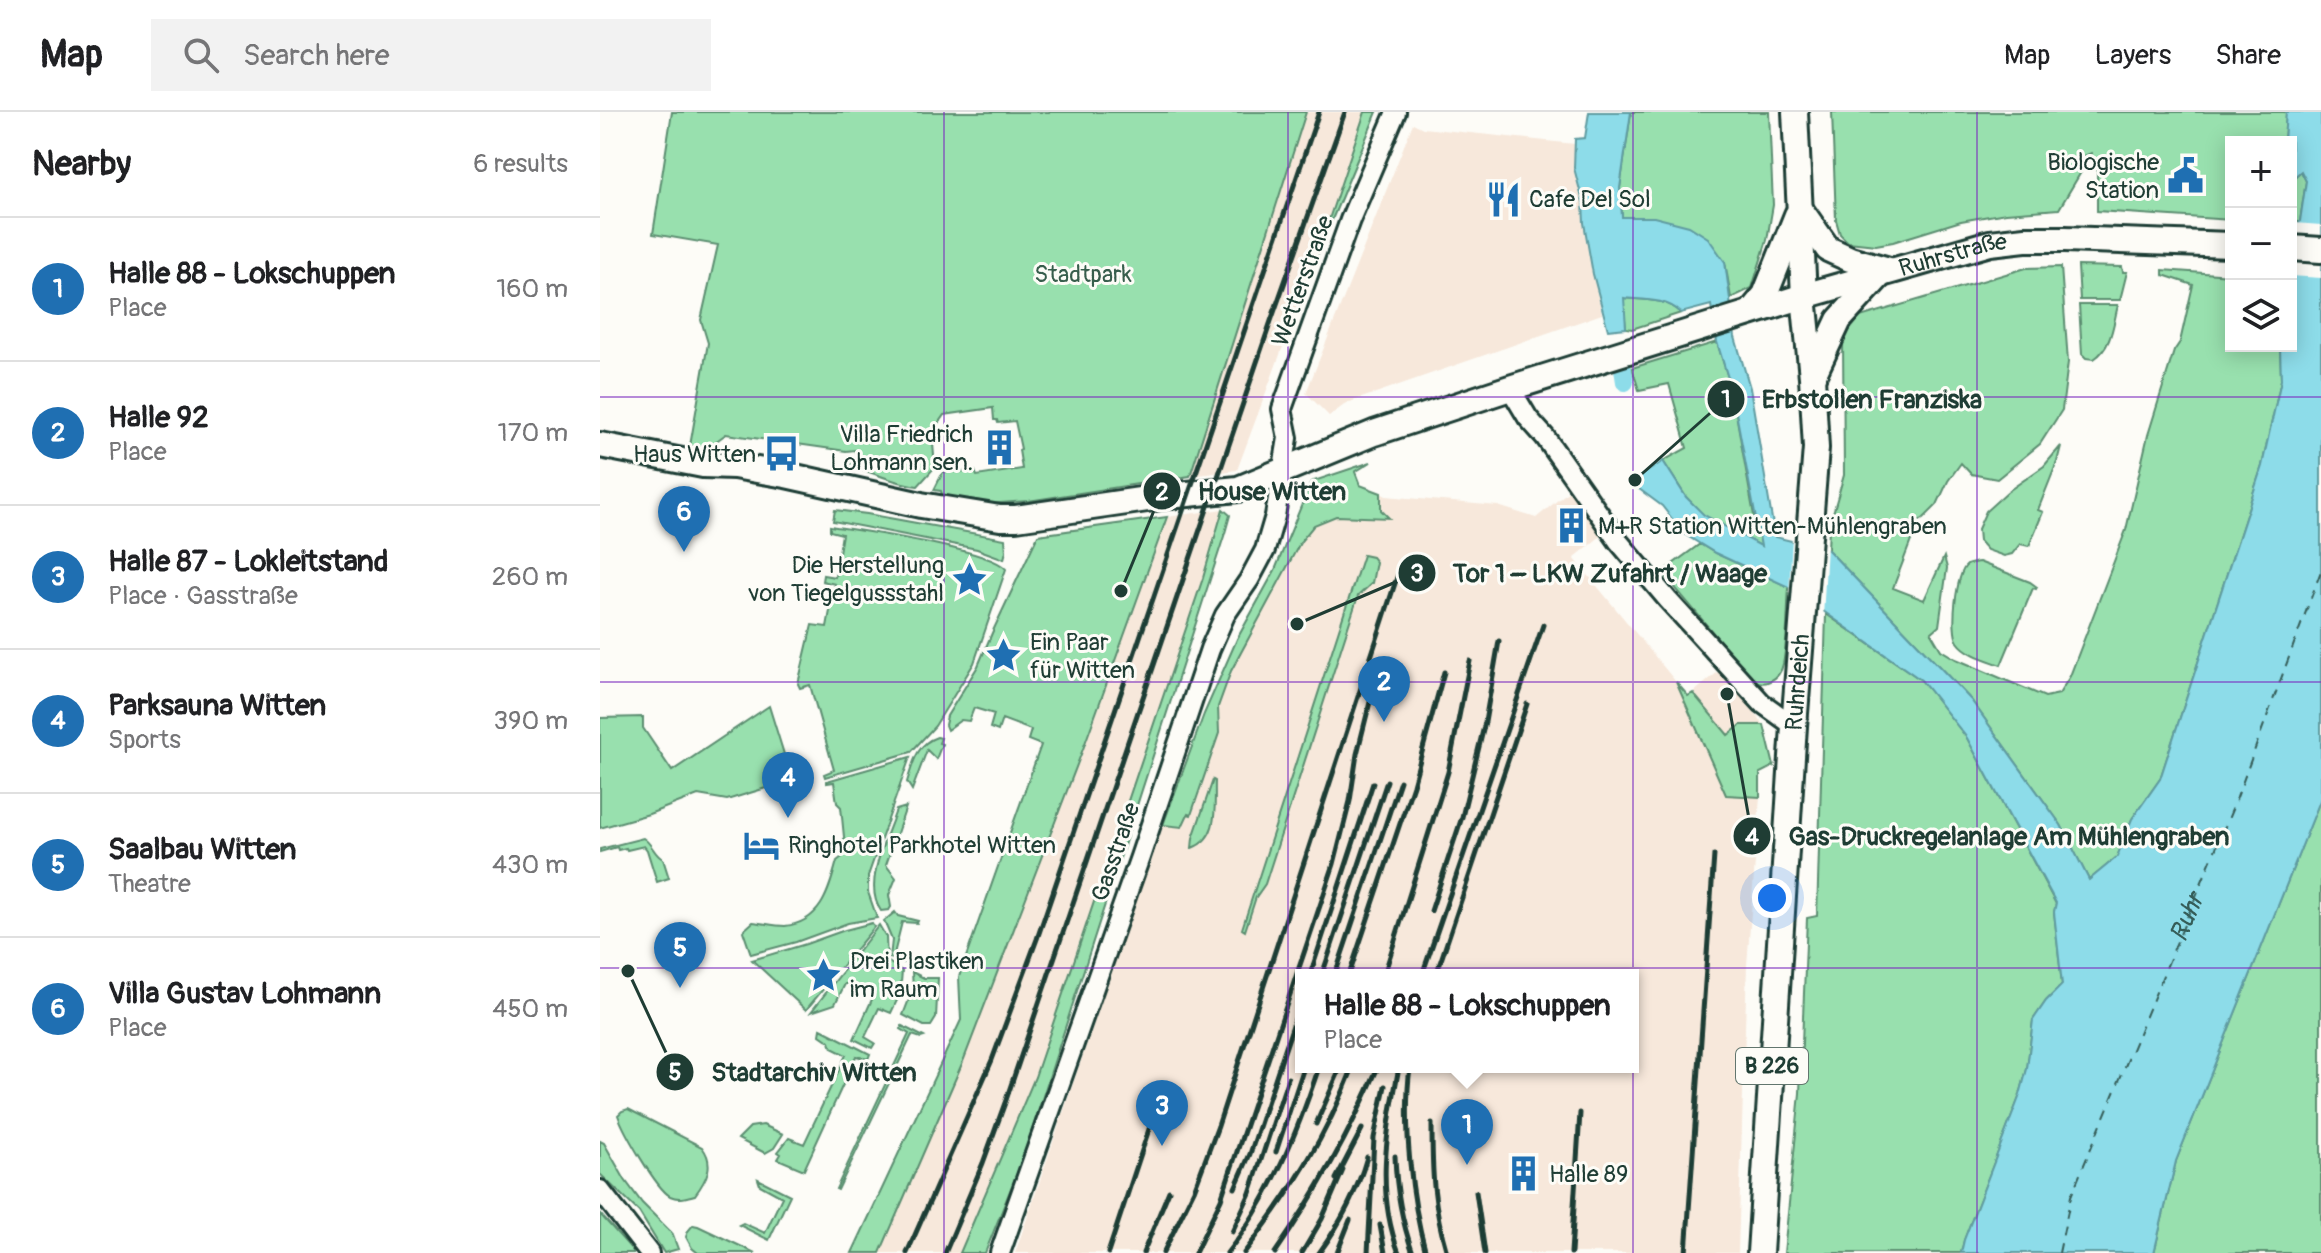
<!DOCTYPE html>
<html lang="en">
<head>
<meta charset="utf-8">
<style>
	:root { --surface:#fff; --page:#f2f2f2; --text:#202124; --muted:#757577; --line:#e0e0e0; --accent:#1f6fb2 }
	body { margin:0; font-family:Pangolin,sans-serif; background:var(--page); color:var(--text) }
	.controls { position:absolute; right:24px; top:24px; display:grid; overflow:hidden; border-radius:0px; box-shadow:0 4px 20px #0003 }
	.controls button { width:72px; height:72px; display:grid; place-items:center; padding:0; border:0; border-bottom:2px solid var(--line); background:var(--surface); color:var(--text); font:40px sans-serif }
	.you { position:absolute; left:1172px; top:786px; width:28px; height:28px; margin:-20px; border:6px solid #fff; border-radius:50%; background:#1a73e8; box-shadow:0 0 0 12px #1a73e833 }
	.badge { display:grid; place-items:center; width:52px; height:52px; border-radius:50%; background:var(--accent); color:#fff; font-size:26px; font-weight:700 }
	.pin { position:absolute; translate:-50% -66px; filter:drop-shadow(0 2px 4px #0008) }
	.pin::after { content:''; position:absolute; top:42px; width:28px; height:24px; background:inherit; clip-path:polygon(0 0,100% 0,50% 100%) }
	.popup { position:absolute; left:695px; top:857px; width:344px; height:104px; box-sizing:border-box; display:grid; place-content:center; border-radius:0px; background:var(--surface); filter:drop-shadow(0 2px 6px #0005); font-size:26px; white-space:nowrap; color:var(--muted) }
	.popup b { font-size:30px; color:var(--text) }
	.popup::after { content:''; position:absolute; left:50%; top:100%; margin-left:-16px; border:16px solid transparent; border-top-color:var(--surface) }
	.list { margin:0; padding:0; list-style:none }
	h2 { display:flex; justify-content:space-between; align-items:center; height:104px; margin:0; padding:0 32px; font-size:34px }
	h2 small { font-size:26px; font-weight:400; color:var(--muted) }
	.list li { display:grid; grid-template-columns:52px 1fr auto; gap:24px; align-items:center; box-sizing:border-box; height:144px; padding:0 32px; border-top:2px solid var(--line) }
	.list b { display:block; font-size:30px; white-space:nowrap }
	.list p { margin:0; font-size:26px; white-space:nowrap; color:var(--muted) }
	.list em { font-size:26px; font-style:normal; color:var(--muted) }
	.icon { flex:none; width:44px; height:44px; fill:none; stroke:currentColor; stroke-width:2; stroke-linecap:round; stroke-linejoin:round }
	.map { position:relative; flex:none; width:1721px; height:1141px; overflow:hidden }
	header { display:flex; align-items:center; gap:48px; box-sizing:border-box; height:112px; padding:0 40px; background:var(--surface); border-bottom:2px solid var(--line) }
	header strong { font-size:38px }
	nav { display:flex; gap:44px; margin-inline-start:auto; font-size:28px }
	.search { width:560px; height:72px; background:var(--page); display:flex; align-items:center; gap:20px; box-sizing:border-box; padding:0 28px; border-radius:0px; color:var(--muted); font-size:30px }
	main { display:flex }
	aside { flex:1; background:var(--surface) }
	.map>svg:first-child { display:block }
	.built { fill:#f7e8db; fill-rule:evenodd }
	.green { fill:#98e0ae; stroke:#5c8e71; stroke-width:2 }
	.water { fill:#8ddce9; stroke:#619ca1; stroke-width:2 }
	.pier { fill:#fdfcf7 }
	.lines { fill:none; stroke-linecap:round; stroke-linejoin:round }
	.canal { stroke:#8ddce9; stroke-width:18 }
	.ferry { stroke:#355d58; stroke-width:2; stroke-dasharray:10 8; stroke-linecap:butt }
	.minor-casing { stroke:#1f3d34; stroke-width:24 }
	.major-casing { stroke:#1f3d34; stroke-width:30 }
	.minor { stroke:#fdfcf7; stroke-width:18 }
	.major { stroke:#fdfcf7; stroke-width:24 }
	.rail { stroke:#1f3d34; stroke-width:5 }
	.grid { fill:none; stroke:#7b2cbf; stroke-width:2; stroke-opacity:0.55 }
	.labels { text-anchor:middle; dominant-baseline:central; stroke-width:6; stroke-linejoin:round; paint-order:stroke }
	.shield { fill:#fdfcf7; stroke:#62766e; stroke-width:2 }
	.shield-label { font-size:22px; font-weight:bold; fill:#1f3d34 }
	.poi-label { font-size:24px; fill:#1f3d34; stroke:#fdfcf7; text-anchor:start }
	.street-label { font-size:24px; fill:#1f3d34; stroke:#fdfcf7 }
	.park-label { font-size:24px; fill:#375e4c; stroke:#fdfcf7 }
	.water-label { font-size:26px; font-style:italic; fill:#355d58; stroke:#fdfcf7 }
	.leader { fill:none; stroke:#1f3d34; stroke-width:3 }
	.callout-dot { fill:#1f3d34; stroke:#fdfcf7; stroke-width:3 }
	.mark-label { font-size:24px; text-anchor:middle; font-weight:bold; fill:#fff }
	.callout-label { font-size:26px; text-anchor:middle; font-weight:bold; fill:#1f3d34; stroke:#fdfcf7; stroke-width:6; stroke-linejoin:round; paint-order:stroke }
</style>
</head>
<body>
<header>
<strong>Map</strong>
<div class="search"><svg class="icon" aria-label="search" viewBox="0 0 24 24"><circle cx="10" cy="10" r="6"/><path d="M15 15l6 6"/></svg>Search here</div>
<nav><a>Map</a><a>Layers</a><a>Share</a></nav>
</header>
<main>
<aside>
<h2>Nearby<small>6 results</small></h2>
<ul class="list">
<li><span class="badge">1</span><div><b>Halle 88 - Lokschuppen</b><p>Place</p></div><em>160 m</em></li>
<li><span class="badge">2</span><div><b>Halle 92</b><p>Place</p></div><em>170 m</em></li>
<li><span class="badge">3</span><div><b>Halle 87 - Lokleitstand</b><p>Place · Gasstraße</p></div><em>260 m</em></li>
<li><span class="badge">4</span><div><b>Parksauna Witten</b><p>Sports</p></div><em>390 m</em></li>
<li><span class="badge">5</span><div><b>Saalbau Witten</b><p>Theatre</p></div><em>430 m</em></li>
<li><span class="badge">6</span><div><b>Villa Gustav Lohmann</b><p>Place</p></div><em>450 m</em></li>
</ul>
</aside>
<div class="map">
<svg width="1721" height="1141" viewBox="0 0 1721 1141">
	<rect width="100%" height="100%" fill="#fdfcf7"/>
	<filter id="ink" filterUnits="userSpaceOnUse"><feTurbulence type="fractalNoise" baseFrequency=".0125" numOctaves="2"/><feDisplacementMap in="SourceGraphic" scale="16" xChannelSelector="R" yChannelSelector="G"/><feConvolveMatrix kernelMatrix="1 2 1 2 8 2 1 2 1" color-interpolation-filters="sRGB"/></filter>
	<g filter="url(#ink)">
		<path class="built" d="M706 0H765L716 146 637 358 590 364Z
			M813 11 823 16 975 32 974 56 983 90 984 111 1002 202 747 291 729 304 706 281Z
			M970 378 1002 423 974 446 1076 570 1126 682 1160 685 1147 853 1138 1141H415L543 768 604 602 637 527 675 458 704 387 781 397V381L786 384 898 394 936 406ZM701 863H1033V955H701Z
			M623 397 603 466 435 965 360 1141H280L364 947 483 637 567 405Z
			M1119 559 1156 602 1164 613H1141L1129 624 1093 581Z"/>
		<path class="green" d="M72 0H706L590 364 428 389 386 392 343 386 341 379 334 378 343 360 375 359 377 364 422 357 419 338 421 337 415 309 398 311 397 308H394L393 296 344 303 332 320 335 355 318 374C294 371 273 360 250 354L253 347 257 346 255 338 246 339 126 322 107 336 90 334 108 231 101 208 118 133 53 122Z
			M765 0H777L716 146Z
			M1031 0H1169L1173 93 1167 128 1152 176 1131 186 1125 150 1037 105H1022L1020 76Z
			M1232 0H1686L1684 30H1631V108L1497 99V59L1491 41 1477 47 1481 60 1459 97 1406 101 1361 109 1293 130 1276 133 1248 130 1240 122 1236 108Z
			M1701 59 1706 69 1700 110H1691V68Z
			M1478 154 1522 155 1523 160H1527L1520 188H1480Z
			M1461 155 1468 250 1462 298 1440 332 1397 367 1371 362 1361 351 1348 369 1337 393 1323 407 1312 413 1315 418 1293 476 1324 488 1344 445 1347 456 1339 514 1331 521 1341 538 1356 547 1445 585 1459 582 1470 564 1526 418 1548 323 1574 239 1580 230 1593 173 1563 163V158L1631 163V234H1680L1681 268 1662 354 1560 667 1532 707 1517 745 1489 768 1461 713 1371 588 1228 438 1229 415 1244 363 1243 227 1260 205 1426 156Z
			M1023 186C1042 188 1067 186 1081 201L1032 217 1026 216Z
			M1479 193H1518C1513 213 1512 235 1494 247L1486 246 1482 242Z
			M1117 230 1132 279 1156 415 1162 435 1104 404 1086 385 1063 349 1087 336 1069 272 1039 278 1032 256Z
			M1461 334 1457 350 1438 398 1443 400 1429 434 1420 432 1412 442 1404 444 1387 438 1379 429 1378 417 1386 399 1407 380 1444 354Z
			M771 350 755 360 760 373 781 381V398L789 406 736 404 714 413 701 429 631 559 618 595 619 621 591 703 588 702 582 715 563 713 604 602 637 527 675 458 711 370Z
			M623 397 630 403 625 421 423 1046 385 1141H360L435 965 603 466Z
			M235 398 267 402 405 427 406 439 404 447 377 437 233 409Z
			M567 405 483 637 364 947 280 1141H252L361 908 359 865 441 633 428 628 431 618 402 607 398 619 390 616 394 602 374 596 369 609 361 608 347 618 345 613 347 604 378 554 392 521 438 423Z
			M230 414C261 419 390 437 406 457L374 551 335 614 311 640 225 665 224 662 234 658 210 573 200 576 198 572 212 513 227 515 235 472 222 469 223 463 235 465 242 422 230 419Z
			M1100 432 1115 441 1189 475C1187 500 1188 528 1183 552 1180 567 1163 577 1151 566L1062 460Z
			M763 443 772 445 776 450 772 471 758 484 665 772 656 785 645 819 642 817Z
			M1379 450 1430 470 1437 475 1436 477 1433 476 1401 553C1388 548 1367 543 1358 530 1350 519 1356 460 1367 453 1369 452 1377 450 1379 450Z
			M1226 502 1321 568 1367 626 1456 792 1454 800 1462 873 1446 889 1433 908 1427 957 1420 983 1364 1128 1361 1141H1184L1200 981 1207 806 1217 804Z
			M1076 570 1088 584 1093 581 1128 623 1141 613H1164L1174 654 1160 661V685L1126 683Z
			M169 594 192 668 127 688 98 683 49 702 0 716V606L43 605V616L72 659Z
			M337 625 341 626 339 631 342 632 336 647 327 638 312 678 307 670C313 652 316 632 337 625Z
			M310 645 268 764V780L277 806 248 811 196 830 151 842 143 819 153 810C163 811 175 814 185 814 222 810 229 778 237 749L242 745 244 725 241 695 237 691 234 670 227 671V669Z
			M613 668 615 669C614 694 620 726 592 736L593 726Z
			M1721 686V1141H1554L1576 1049Z
			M306 695 286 753 296 766 289 783 291 795 289 798 281 799C262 772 287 726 296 698Z
			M43 726C52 731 54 743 63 747L69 766 57 770 47 738 44 734 27 738 26 736 18 738 17 735 0 740V737Z
			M295 800 298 804 318 809 317 811 302 810 294 842 307 846 305 851 290 846 292 828 284 809Z
			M272 811 274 815 271 819 206 898 152 848 206 832 245 818Z
			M279 813 286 825 287 849 302 859 300 882 291 901 279 896 265 925 275 931 272 936 254 927 274 883 251 872H245L235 892 211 900Z
			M312 860 324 866H338L336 906 331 914H324L303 903 313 877Z
			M302 914 324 925 321 926 312 923 238 1078 236 1077 309 922 301 917Z
			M221 917 270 942 268 947 256 944 204 1058 178 1047 181 1042 178 1040 189 1026 204 1032 246 943 232 936 230 930 220 923Z
			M28 997 102 1035C115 1052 107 1067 95 1083 87 1085 79 1088 70 1084 56 1076 24 1020 18 1003L22 999Z
			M163 1013 183 1022 174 1036 165 1041 138 1027 150 1015Z
			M0 1029 4 1031 25 1068 42 1091 72 1121 78 1137 64 1141 39 1100 0 1062Z
			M158 1067 190 1083 169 1128 139 1113 143 1111 165 1121 182 1085 160 1073Z
			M0 1102 35 1141H0Z
			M93 1113 98 1114 155 1141H98L92 1136 86 1125 88 1119Z"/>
		<path class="water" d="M989 0H1031L1020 76 1022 105H1054L1089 114 1108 126 1125 150 1135 225 1150 276 1175 425 1228 438 1371 588 1461 713 1489 768 1517 745 1532 707 1560 667 1651 388 1662 354 1681 268 1680 234H1691V133L1700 109 1706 69 1701 59 1691 68V30H1684L1686 0H1721V686L1576 1049 1554 1141H1361L1364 1128 1420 983 1427 957 1433 908 1446 889 1462 873 1454 800 1456 791 1367 626 1321 568 1189 475 1115 441 1084 422 1062 394 1031 371 1063 349 1086 385 1104 403 1161 434 1132 279 1117 230 1111 193 1081 201C1067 186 1042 188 1024 186L1026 216 1008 218 993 162 984 111 983 90 974 56 975 27 985 26Z"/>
		<path class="pier" d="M1695 111 1721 113V166L1691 164V122Z
			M1192 425 1227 434 1223 505 1189 480Z"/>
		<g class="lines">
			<path class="canal" d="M1023 257 1025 270"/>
			<path class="ferry" id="s1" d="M1459 1141 1471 1084 1636 688 1721 459"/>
			<defs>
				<path id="minor" d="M910 276 928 306 945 325 1019 430 1068 488 1162 591 1194 614
					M0 1078 49 1141
					M400 1141 540 745 610 537 625 503 649 468 665 438 675 404 688 326 682 297 750 108 796 0"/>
				<g id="major">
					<path d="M1200 97 1228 137 1250 147 1289 158"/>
					<path d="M1691 136 1721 138"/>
					<path d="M1151 200 1165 183 1197 103"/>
					<path d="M1213 264 1239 208 1280 163"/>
					<path id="s2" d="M0 333 103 353 134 354 186 363 321 393 400 406H416L568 384 638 377 774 321 910 276 1204 184 1390 131 1425 127H1465L1631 133"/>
					<path id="s3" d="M1160 1141 1194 614 1216 336 1212 265 1204 184 1195 0"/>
				</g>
			</defs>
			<use href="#minor" class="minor-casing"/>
			<use href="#major" class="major-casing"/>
			<use href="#minor" class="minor"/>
			<use href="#major" class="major"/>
			<path class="rail" d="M831 799 862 705 885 610 899 529
				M710 863 773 671
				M722 863 787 669
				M735 863 800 669
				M749 863 813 673 844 560
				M784 863 848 660 870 549
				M822 863 943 513
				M836 863 927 592
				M799 955C787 1018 775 1079 799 1141
				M810 955C803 1010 811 1088 826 1141
				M716 1012 741 955
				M832 1012C832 1061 833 1093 847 1141
				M676 1040 704 955
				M795 1044C796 1077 802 1110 813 1141
				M736 1067 762 1017
				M635 1076 650 1042 701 889
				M876 1080 885 1141
				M780 1113 785 1141
				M632 1120 650 1081 688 966
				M307 1141 392 948 437 827 719 0
				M345 1141 383 1051 406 988 671 209 745 0
				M508 1141 556 996
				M543 1141 569 1079
				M563 1141 594 1078 618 1014 800 456
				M595 1141 621 1087 734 752 750 689 757 642 778 558
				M627 1141C671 1086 697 1021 719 955
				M644 1141C689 1083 727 1024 753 955
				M675 1141C716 1082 750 1021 778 955
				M702 1141 722 1107 743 1058
				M719 1141C741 1111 757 1080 767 1045
				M737 1141 750 1108
				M768 1141 774 1026 785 974
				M971 1141 980 1001
				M1086 1141 1114 743"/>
		</g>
	</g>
	<path class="grid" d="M344 0V1141M688 0V1141M1033 0V1141M1377 0V1141M0 285H1721M0 570H1721M0 856H1721"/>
	<defs>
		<symbol id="civic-bare" viewBox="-9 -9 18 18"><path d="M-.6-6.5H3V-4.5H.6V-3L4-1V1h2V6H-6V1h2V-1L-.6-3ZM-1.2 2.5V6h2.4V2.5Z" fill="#1f6fb2" stroke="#fdfcf7" stroke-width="2.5" paint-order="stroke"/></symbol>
		<symbol id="restaurant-bare" viewBox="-9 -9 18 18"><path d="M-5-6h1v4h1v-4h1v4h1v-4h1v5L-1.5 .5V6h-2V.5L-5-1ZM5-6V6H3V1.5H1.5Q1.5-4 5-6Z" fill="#1f6fb2" stroke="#fdfcf7" stroke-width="2.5" paint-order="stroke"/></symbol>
		<symbol id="building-bare" viewBox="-9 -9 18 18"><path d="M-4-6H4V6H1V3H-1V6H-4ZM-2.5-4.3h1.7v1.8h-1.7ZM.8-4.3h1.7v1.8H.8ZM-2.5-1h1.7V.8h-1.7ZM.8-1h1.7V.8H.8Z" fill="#1f6fb2" stroke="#fdfcf7" stroke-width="2.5" paint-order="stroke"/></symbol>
		<symbol id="bus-bare" viewBox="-9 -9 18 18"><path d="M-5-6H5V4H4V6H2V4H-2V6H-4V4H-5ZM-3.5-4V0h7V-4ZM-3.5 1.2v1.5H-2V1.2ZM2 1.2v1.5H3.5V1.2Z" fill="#1f6fb2" stroke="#fdfcf7" stroke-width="2.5" paint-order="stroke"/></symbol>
		<symbol id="sight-bare" viewBox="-9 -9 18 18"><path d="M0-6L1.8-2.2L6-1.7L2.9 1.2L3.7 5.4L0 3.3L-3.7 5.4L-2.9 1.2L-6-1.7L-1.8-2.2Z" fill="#1f6fb2" stroke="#fdfcf7" stroke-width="2.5" paint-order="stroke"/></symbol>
		<symbol id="hotel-bare" viewBox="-9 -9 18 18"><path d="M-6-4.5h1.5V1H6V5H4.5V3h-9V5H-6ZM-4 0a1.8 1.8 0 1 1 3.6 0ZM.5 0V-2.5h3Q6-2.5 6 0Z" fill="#1f6fb2" stroke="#fdfcf7" stroke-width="2.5" paint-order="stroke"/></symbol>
	</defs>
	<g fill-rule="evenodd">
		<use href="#civic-bare" x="1560" y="38" width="51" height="51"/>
		<use href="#restaurant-bare" x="878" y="62" width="51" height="51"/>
		<use href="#building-bare" x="374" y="310" width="51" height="51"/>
		<use href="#bus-bare" x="156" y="316" width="51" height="51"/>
		<use href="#building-bare" x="946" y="388" width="51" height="51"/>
		<use href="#sight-bare" x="344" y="442" width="51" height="51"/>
		<use href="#sight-bare" x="378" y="518" width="51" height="51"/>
		<use href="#hotel-bare" x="136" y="708" width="51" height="51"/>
		<use href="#sight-bare" x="198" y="838" width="51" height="51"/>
		<use href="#building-bare" x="898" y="1036" width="51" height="51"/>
	</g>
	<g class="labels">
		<rect class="shield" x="1136" y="936" width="72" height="36" rx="6"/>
		<g class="shield-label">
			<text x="1172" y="954">B 226</text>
		</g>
		<g class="poi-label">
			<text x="1559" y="50" text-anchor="end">Biologische<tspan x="1559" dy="28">Station</tspan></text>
			<text x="929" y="87">Cafe Del Sol</text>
			<text x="373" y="322" text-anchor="end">Villa Friedrich<tspan x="373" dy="28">Lohmann sen.</tspan></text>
			<text x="156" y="342" text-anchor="end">Haus Witten</text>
			<text x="998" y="414">M+R Station Witten-Mühlengraben</text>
			<text x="344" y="453" text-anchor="end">Die Herstellung<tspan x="344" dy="28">von Tiegelgussstahl</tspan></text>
			<text x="430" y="530">Ein Paar<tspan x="430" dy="28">für Witten</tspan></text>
			<text x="188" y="733">Ringhotel Parkhotel Witten</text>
			<text x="250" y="849">Drei Plastiken<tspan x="250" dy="28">im Raum</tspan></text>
			<text x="949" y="1062">Halle 89</text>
		</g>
		<g class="street-label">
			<text stroke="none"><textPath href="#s2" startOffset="1400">Ruhrstraße</textPath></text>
			<text transform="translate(703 169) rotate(-70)">Wetterstraße</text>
			<text stroke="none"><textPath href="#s3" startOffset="572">Ruhrdeich</textPath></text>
			<text transform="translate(516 740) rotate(-71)">Gasstraße</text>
		</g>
		<g class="park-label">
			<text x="483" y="162">Stadtpark</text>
		</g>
		<g class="water-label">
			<text stroke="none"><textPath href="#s1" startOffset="360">Ruhr</textPath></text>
		</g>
	</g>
	<path class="leader" d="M1035 368L1126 287M521 479L562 379M697 512L817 461M1127 582L1152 724M28 859L75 960"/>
	<g class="callout-dot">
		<circle cx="1035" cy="368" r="8"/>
		<circle cx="521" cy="479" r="8"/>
		<circle cx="697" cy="512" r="8"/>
		<circle cx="1127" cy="582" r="8"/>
		<circle cx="28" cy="859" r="8"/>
		<circle cx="1126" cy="287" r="20"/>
		<circle cx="562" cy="379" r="20"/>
		<circle cx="817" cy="461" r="20"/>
		<circle cx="1152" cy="724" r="20"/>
		<circle cx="75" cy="960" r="20"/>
	</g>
	<g class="mark-label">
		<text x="1126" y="295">1</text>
		<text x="562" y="388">2</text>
		<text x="817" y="469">3</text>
		<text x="1152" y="733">4</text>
		<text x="75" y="968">5</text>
	</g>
	<g class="callout-label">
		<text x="1272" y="296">Erbstollen Franziska</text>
		<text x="672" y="388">House Witten</text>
		<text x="1010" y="470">Tor 1 – LKW Zufahrt / Waage</text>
		<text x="1409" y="733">Gas-Druckregelanlage Am Mühlengraben</text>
		<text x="214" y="969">Stadtarchiv Witten</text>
	</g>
</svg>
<div class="controls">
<button>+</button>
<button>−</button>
<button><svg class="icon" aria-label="layers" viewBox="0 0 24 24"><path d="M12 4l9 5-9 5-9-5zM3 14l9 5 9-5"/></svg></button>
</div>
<div class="you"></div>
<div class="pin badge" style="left:867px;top:1053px">1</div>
<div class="popup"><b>Halle 88 - Lokschuppen</b>Place</div>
<div class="pin badge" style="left:784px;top:610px">2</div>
<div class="pin badge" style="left:562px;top:1034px">3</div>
<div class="pin badge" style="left:188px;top:706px">4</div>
<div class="pin badge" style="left:80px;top:876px">5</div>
<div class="pin badge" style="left:84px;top:440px">6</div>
</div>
</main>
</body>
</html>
